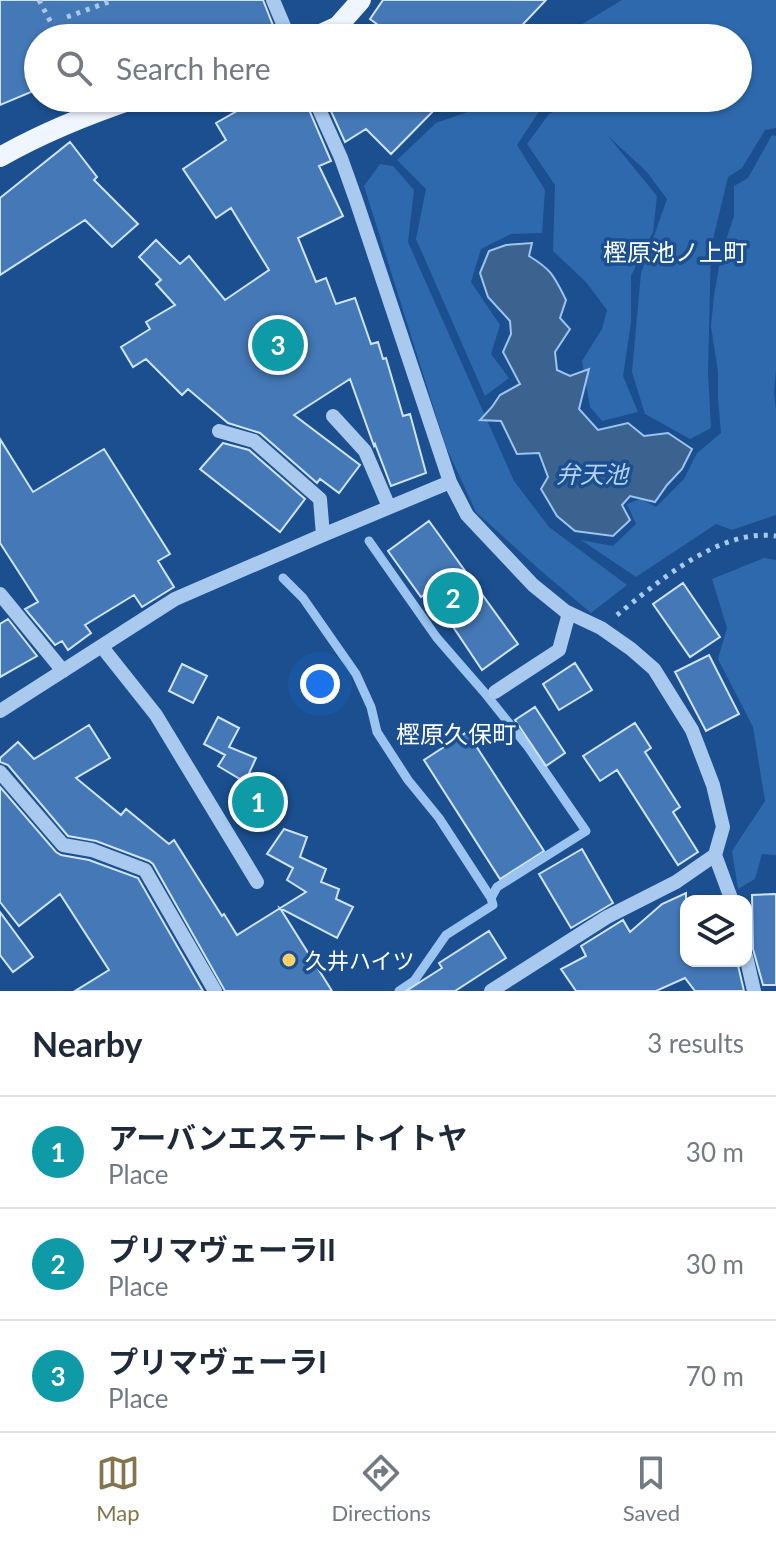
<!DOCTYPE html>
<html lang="en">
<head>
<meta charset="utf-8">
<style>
	:root { --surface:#fff; --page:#f6f6f7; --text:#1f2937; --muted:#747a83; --line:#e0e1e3; --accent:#84754c }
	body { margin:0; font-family:Lato,"Noto Sans JP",sans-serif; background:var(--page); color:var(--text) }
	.controls { position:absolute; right:24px; bottom:24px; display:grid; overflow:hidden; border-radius:16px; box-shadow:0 2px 6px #0004 }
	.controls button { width:72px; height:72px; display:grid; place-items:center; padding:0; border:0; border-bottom:2px solid var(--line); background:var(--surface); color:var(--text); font:40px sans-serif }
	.you { position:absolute; left:320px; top:684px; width:28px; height:28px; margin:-20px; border:6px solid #fff; border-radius:50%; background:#1a73e8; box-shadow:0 0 0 12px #1a73e833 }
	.badge { display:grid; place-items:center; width:52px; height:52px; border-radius:50%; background:var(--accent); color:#fff; font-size:26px; font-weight:700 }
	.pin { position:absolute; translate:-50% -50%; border:4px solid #fff; box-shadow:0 2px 8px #0006 }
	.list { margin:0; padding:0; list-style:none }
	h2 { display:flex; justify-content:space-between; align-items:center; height:104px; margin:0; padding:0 32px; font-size:34px }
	h2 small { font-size:26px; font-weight:400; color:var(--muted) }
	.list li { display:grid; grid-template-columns:52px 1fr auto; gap:24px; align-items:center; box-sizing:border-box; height:112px; padding:0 32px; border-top:2px solid var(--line) }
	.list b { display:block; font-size:30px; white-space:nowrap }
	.list p { margin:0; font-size:26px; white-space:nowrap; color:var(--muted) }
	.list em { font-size:26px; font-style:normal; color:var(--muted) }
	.icon { flex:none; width:44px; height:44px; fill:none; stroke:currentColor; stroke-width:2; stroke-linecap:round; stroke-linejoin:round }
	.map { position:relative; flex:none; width:776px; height:991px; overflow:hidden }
	.search { position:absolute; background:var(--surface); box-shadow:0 2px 6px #0004; left:24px; right:24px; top:24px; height:88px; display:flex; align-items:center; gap:20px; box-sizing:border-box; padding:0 28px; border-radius:44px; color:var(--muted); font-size:30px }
	.sheet { height:440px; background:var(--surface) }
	nav { display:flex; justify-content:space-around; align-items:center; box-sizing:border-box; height:112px; border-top:2px solid var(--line); background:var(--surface); font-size:22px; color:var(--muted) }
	nav a { display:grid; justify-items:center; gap:4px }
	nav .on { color:var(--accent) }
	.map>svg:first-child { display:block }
	.green { fill:#2e69ad }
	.water { fill:#3c6290; stroke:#9cc4f0; stroke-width:2 }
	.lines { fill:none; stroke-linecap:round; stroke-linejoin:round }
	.stream { stroke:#9cc4f0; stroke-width:9 }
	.building { fill:#4478b7; stroke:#cfe3fa; stroke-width:2 }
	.path { stroke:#a9c9ee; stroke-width:5; stroke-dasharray:4 6; stroke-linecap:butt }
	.minor { stroke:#a9c9ee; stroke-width:14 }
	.major { stroke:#f0f6ff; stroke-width:20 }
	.poi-dot { fill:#ffd166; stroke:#1b4f8f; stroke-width:3 }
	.labels { text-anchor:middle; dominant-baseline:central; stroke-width:7; stroke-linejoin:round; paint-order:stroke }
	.poi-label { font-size:22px; fill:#fff; stroke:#1b4f8f; text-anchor:start }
	.neighbourhood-label { font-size:24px; fill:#fff; stroke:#1b4f8f }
	.water-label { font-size:24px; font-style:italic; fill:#b5d3f5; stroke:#1b4f8f }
</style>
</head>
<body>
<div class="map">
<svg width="776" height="991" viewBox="0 0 776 991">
	<rect width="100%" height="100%" fill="#1b4f8f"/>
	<path class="green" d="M622 0H776V128L765 130 742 168 728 177 711 248 708 372 711 428 690 439 645 414 632 372 641 273 667 199 646 171 608 136 657 196 653 232 631 276V322L623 376 638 412 602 421 590 407 582 361 602 329 607 310 586 282 553 251 555 185 527 144 549 114 569 103 577 109 566 98H738V38H559Z
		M491 98H548L517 145 545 190 542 233 511 234 481 249 471 282 500 325 491 354 509 378 485 396 416 239 426 189 397 160 436 123 476 109Z
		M772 135 776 136V370L774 393 776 410V515L732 530 716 524 636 577 581 540 613 546 636 524 627 504 641 499 656 507 684 479 697 453 721 433 718 398V372L711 326 714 296 721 255 734 216V186L748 178Z
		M380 164 393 166 414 190 408 242 514 481 549 527 627 585 591 613 540 570 476 512 446 447 364 186Z
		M764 558 776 560V855L762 854 755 879 738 889 732 851 765 801 753 727 718 659 727 628 712 579Z"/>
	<path class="water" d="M532 243 529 256C552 270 554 276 566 300L560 318 570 329 555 352 557 370 570 376 589 369 579 409 598 430 628 423 644 436 668 433 692 449 682 469 667 485 655 502 630 496 622 505 630 520 613 536 575 531 557 516 541 489 548 477 539 453 517 454 501 421 480 420 492 407 500 395 520 384 503 352 511 334 510 321 488 297 480 273 489 251 506 245Z"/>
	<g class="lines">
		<path class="stream" d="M369 541 437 638 484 692 528 747 586 831 497 887 491 898 493 905 446 935 414 981 399 991
			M283 578 303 598 356 674 371 707 377 732 408 780 439 818 491 898"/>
	</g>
	<path class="building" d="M0 0H263L278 38H38V89L0 105Z
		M383 0H546L510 38H370L378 25 370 19Z
		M237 98H304L331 161 319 166 343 216 298 238 316 282 326 278 336 304 355 298 371 344 378 342 383 359 386 358 403 416 410 414 426 473 391 486 375 444 374 446 350 379 294 415 360 465 339 493 320 479 317 483 260 433 228 423 188 389 182 395 146 359 133 367 121 347 150 329 146 322 175 305 156 284 161 280 139 257 156 240 180 264 189 256 225 300 269 270 231 208 216 218 183 169 226 140 216 123 242 108Z
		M325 98H446L391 154 366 129 345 142Z
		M70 142 97 177 94 180 138 224 112 247 85 220 0 275V198Z
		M0 439 33 492 104 449 170 554 158 561 174 587 142 607 134 595 85 625 91 633 68 650 62 641 55 645 25 609 38 602 0 543Z
		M223 443 249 450 305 499 280 532 200 469Z
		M429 521 518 644 482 670 429 591 421 597 388 551Z
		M683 583 720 637 690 657 653 604Z
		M8 619 37 656 0 677V624Z
		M709 655 739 714 706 731 675 672Z
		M575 663 592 690 559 710 543 684Z
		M182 664 207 676 193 703 169 691Z
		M535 707 565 753 546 766 515 720Z
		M218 717 239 728 229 747 256 758 245 782 218 766 225 755 204 744Z
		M635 723 651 748 645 752 680 807 673 812 698 852 678 865 617 770 600 781 583 756Z
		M89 725 110 758 76 778 121 815 126 809 169 844 174 840 222 916 224 914 237 935 306 892 287 880 293 868 267 854 284 829 307 837 300 857 326 869 321 882 339 889 336 899 353 907 337 938 280 908 332 991H225L153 864 149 861 96 841 68 836 8 765 0 762V758L18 742 34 759Z
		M467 732 544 851 500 879 424 760Z
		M0 787 56 852 61 855 89 860 138 878 203 991H75L109 970 60 894 19 926 0 902Z
		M582 849 613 903 571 928 539 874Z
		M686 893V961H737L744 991H695L685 978 656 991H576L561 969 586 956 581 946 623 920 630 932 662 904Z
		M776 894V985H763L753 949 752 895Z
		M0 912 33 957 13 972 0 955Z
		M489 931 506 958 455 991H406L442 968 439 963Z"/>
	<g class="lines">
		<path class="path" d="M39 0 59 38
			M67 17 114 0
			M617 615C658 582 720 528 776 536"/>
		<path class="minor" d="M273 0 289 38
			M314 98 341 158 356 200 450 482 467 515 533 585 565 611 601 628 631 649 654 669 692 730 713 785 723 827 715 855 732 901
			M333 416 365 451 389 507
			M219 431 254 441 320 499 323 535
			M0 594 63 671
			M102 647 156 715 257 882
			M495 692 559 650 569 613
			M0 711 175 599 323 535 450 482
			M0 772 63 845 92 850 145 870 215 991
			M746 956 754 991
			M491 991 607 917 676 882 715 855"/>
		<path class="major" d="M312 38 338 26 361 0
			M0 157C44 132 89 114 137 98"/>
	</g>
	<circle class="poi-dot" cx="289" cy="960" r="8"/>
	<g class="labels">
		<g class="poi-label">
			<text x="305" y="960">久井ハイツ</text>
		</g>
		<g class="neighbourhood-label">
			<text x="675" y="251">樫原池ノ上町</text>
			<text x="456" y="733">樫原久保町</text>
		</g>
		<g class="water-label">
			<text x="592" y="473">弁天池</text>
		</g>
	</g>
</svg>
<div class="controls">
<button><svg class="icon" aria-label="layers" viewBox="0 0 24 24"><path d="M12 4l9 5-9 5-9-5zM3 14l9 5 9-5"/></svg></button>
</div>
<div class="you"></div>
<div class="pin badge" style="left:258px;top:802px;background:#0f9aa8">1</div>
<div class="pin badge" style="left:453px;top:598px;background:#0f9aa8">2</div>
<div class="pin badge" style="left:278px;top:345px;background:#0f9aa8">3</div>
<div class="search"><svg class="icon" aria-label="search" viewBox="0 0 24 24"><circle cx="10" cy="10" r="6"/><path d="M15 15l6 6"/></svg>Search here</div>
</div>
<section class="sheet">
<h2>Nearby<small>3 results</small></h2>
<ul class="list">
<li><span class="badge" style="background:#0f9aa8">1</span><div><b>アーバンエステートイトヤ</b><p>Place</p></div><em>30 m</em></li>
<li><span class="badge" style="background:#0f9aa8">2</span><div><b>プリマヴェーラII</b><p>Place</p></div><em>30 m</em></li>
<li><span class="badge" style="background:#0f9aa8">3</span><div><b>プリマヴェーラI</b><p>Place</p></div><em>70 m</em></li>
</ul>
</section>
<nav>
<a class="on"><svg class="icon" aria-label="map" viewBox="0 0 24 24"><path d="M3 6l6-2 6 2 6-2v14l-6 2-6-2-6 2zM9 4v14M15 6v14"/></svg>Map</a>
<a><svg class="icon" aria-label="directions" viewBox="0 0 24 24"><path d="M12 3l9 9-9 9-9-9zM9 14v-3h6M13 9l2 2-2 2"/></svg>Directions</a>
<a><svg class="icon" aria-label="saved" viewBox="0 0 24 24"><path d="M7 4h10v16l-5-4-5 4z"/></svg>Saved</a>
</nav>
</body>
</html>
